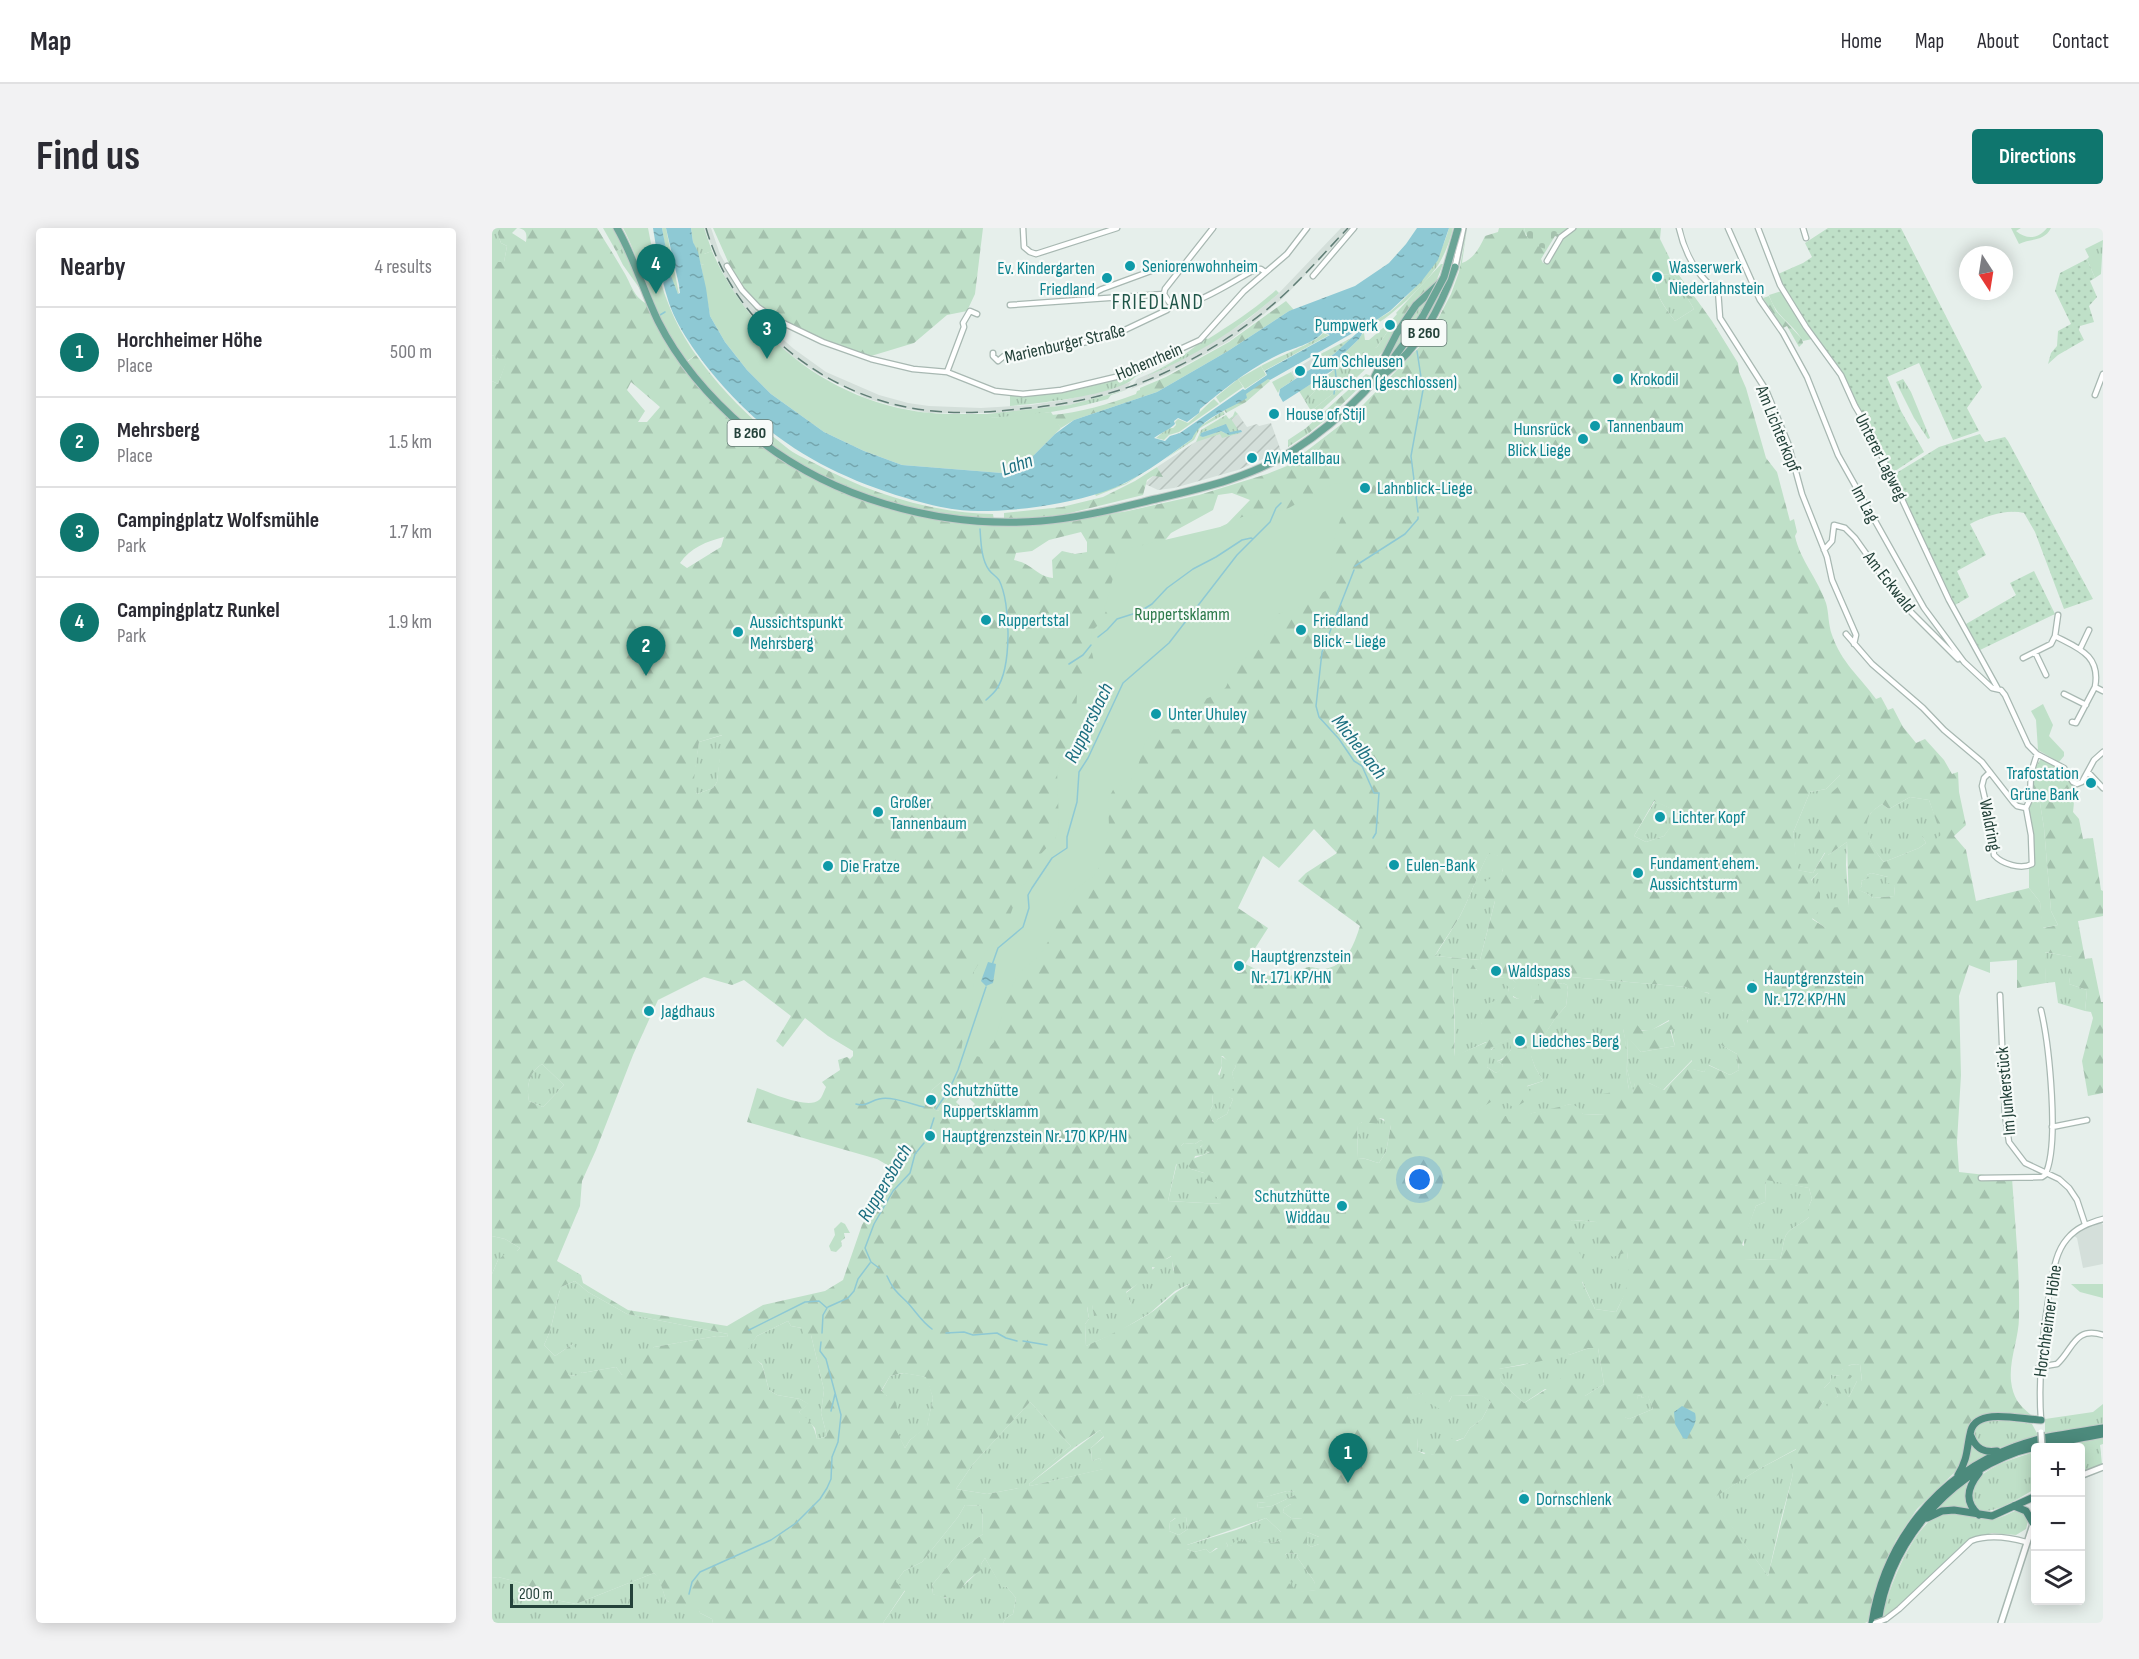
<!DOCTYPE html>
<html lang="en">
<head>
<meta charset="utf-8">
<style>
	:root { --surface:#fff; --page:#f2f2f3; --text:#2b2b33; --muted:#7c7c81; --line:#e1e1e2; --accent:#0f766e }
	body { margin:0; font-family:"Sofia Sans Condensed",sans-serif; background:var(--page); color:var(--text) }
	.controls { position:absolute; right:18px; bottom:18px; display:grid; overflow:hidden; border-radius:6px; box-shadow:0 3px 15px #0003 }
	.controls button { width:54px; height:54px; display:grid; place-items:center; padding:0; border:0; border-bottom:2px solid var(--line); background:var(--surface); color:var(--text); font:30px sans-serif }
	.compass { position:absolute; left:1467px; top:18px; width:54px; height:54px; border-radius:50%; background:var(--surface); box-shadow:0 3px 15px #0003; rotate:168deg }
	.scale { position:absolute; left:18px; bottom:15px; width:123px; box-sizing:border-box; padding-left:6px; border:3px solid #24423a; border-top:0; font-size:16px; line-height:21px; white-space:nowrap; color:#24423a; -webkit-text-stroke:4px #f7fbf9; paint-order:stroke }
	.you { position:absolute; left:928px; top:952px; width:21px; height:21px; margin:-15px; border:4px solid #fff; border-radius:50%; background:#1a73e8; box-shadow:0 0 0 9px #1a73e833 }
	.badge { display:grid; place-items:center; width:39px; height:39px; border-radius:50%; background:var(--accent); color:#fff; font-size:20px; font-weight:700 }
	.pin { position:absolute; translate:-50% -50px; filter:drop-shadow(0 2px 3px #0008) }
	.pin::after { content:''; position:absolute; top:32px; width:21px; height:18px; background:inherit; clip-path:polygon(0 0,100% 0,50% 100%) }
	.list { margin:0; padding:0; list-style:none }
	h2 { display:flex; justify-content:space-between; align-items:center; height:78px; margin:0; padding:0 24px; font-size:26px }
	h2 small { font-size:20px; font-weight:400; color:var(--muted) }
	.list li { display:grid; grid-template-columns:39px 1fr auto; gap:18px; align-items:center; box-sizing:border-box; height:90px; padding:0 24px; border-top:2px solid var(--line) }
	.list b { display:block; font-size:22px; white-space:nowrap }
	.list p { margin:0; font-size:20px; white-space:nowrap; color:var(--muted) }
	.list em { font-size:20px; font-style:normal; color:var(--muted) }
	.icon { flex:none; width:33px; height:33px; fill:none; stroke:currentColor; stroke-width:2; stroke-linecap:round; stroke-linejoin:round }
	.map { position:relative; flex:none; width:1611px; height:1395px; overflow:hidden; border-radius:6px }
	header { display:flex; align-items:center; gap:36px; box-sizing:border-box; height:84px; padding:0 30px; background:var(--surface); border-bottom:2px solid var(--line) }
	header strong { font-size:28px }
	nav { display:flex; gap:33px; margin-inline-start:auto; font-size:21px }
	.intro { display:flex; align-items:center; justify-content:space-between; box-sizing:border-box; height:144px; padding:0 36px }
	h1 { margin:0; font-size:42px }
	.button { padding:15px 27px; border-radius:6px; background:var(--accent); color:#fff; font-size:21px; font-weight:700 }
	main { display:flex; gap:36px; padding:0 36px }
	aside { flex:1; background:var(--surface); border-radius:6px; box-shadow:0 3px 15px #0003 }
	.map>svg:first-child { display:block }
	.built { fill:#d4dfda }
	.industrial { fill:url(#industrial-furrows) }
	.grass { fill:url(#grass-tufts) }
	.forest { fill:url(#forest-firs); fill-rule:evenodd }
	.cemetery { fill:url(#cemetery-stones) }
	.park { fill:#bfe0c8 }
	.garden { fill:url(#garden-dots) }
	.water { fill:url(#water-ripples); fill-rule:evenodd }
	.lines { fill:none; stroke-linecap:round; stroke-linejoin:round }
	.stream { stroke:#8ec9d4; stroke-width:1.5 }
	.minor-casing { stroke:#a8b8b2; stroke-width:7 }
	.tertiary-casing { stroke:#a8b8b2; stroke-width:8 }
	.primary-casing { stroke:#c2cac8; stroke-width:9 }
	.trunk-casing { stroke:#c2cac8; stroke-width:9 }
	.minor { stroke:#fff; stroke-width:4.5 }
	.tertiary { stroke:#fff; stroke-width:5 }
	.primary { stroke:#6aa596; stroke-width:7 }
	.trunk { stroke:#4c8a7c; stroke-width:7 }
	.rail { stroke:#5f7d75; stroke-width:1.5; stroke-dasharray:12 6; stroke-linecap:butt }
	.minor-bridge-casing { stroke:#a8b8b2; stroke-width:7; stroke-linecap:butt }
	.tertiary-bridge-casing { stroke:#a8b8b2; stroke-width:8; stroke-linecap:butt }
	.primary-bridge-casing { stroke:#c2cac8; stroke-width:9; stroke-linecap:butt }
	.minor-bridge { stroke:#fff; stroke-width:4.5 }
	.tertiary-bridge { stroke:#fff; stroke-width:5 }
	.primary-bridge { stroke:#6aa596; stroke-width:7 }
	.culture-dot { fill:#0f9aa8; stroke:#f7fbf9; stroke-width:2 }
	.labels { text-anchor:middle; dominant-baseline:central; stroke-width:4.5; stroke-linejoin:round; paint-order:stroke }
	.shield { fill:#f7fbf9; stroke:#637a73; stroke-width:1.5 }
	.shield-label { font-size:16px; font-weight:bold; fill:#24423a }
	.culture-label { font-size:18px; fill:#0d838f; stroke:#f7fbf9; text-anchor:start }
	.street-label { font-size:18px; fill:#24423a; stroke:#f7fbf9 }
	.park-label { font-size:18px; fill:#2d7a4b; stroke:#f7fbf9 }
	.water-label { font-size:20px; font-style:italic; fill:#1c6f80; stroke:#f7fbf9 }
	.quarter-label { font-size:21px; letter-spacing:1.5px; fill:#1f5548; stroke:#f7fbf9 }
</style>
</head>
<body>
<header>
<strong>Map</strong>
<nav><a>Home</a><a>Map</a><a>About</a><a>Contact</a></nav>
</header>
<div class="intro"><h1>Find us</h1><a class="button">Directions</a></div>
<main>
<aside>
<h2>Nearby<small>4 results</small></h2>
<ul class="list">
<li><span class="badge">1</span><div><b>Horchheimer Höhe</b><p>Place</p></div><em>500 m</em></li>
<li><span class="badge">2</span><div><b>Mehrsberg</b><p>Place</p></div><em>1.5 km</em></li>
<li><span class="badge">3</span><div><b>Campingplatz Wolfsmühle</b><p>Park</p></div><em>1.7 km</em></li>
<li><span class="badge">4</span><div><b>Campingplatz Runkel</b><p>Park</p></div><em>1.9 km</em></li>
</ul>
</aside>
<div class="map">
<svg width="1611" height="1395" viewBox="0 0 1611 1395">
	<defs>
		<pattern id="industrial-furrows" width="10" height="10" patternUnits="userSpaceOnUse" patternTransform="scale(1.5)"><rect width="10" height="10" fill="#d4dfda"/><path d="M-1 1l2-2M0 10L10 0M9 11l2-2" fill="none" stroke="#b6c1bc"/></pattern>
		<pattern id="grass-tufts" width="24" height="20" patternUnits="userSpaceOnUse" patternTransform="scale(1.5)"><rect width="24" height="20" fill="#bfe0c8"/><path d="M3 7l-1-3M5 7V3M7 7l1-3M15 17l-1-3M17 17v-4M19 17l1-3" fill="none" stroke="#a4c1ad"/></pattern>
		<pattern id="forest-firs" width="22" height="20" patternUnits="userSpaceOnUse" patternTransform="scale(1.5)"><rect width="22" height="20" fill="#bfe0c8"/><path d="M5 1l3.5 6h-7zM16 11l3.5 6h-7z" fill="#a4c1ad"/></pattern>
		<pattern id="cemetery-stones" width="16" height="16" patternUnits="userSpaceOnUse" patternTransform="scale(1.5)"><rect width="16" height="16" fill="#bfe0c8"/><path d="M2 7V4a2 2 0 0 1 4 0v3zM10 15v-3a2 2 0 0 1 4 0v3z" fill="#a4c1ad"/></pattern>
		<pattern id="garden-dots" width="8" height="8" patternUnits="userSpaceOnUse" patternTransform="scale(1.5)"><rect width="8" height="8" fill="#bfe0c8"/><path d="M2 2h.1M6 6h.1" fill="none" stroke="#a4c1ad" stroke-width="1.8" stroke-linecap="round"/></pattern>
		<pattern id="water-ripples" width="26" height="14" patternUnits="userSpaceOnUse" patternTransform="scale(1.5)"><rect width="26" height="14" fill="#8ec9d4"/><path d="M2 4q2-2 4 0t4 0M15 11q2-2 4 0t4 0" fill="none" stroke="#74a5ad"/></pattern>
	</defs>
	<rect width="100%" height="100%" fill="#e6efeb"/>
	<path class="built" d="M212 0H219L228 26 244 55 254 71 278 100 302 121 334 144 387 167 416 175 437 178 489 180 539 177 577 171 639 154 634 162 577 177 510 185H437L405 179 374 170 326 146 297 126 273 104 246 71 233 49Z
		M849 0H859L791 70 765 92 737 113 706 130 676 146 639 161 645 151 693 130 754 93 787 65Z
		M821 130 825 137 803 151 799 144Z
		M1609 993 1611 997V1036L1591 1040 1585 1010 1581 1007 1594 998Z"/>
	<path class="industrial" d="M746 186 755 199 765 196 767 198 779 195 789 223 746 242 682 260 666 262 653 256 661 248H670L665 239Z"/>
	<path class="grass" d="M170 0H174L187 66C177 58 173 15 170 0Z
		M199 0H212L220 23 212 26V36L209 37 201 14Z
		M957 0H961C959 10 954 23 949 32 938 53 895 94 873 102 879 94 890 89 899 83 925 60 948 34 957 0Z
		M0 4H5L9 15 15 18 12 34H0Z
		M1611 12 1609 46 1603 50 1595 31 1597 29 1593 21Z
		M133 20 148 59V61L131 37 124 23Z
		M959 45 956 57 925 111 899 139 935 89 954 50Z
		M1181 46 1202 81 1183 93C1171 77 1163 66 1162 47Z
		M784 62 787 65C748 100 703 128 655 148L692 127 714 110 716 111C740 96 763 81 784 62Z
		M250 65 262 77 282 93 278 100Z
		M939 66 927 89 890 140C903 114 917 86 939 66Z
		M898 94 900 97 885 119 870 128V131L880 135 850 163 848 160 819 183 813 173 823 163 824 157 844 140 846 131 867 111 870 106 872 105 873 112H877Z
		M831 105 837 107 772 143 769 138C783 130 825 114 831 105Z
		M688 125 643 149C628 167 542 176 518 178V167C577 171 635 149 688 125Z
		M0 127 15 133 6 156 0 153Z
		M746 151 751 159 728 175 724 169Z
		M1411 151 1419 164 1438 210 1436 211 1422 190 1404 154Z
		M634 162 619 167 616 171C577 182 538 189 498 190L495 189V186L577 177Z
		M722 171 727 176 687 204 677 207 672 212 664 210 676 200H681L684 197 683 194 686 191 696 195C706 187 712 179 722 171Z
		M731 183 733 186 708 200 702 212 673 231 700 211 704 201Z
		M743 183 746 186 739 191 747 203 738 204 734 196 709 205 711 209 729 203 732 205H749L730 210 728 206 704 214 709 202 734 187 737 191 741 188Z
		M814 200 817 205 796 219V212Z
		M669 233 634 256 604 268 603 266 634 255Z
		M231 507 225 554 221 560 205 566 200 559 207 514Z
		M1349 546V557L1339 596H1327L1321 616 1333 624 1321 645 1305 642 1301 605 1318 564 1334 561Z
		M1418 569 1437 572 1450 607 1439 616 1430 608 1434 615 1427 620 1392 634C1382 623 1367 599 1379 585 1381 581 1387 579 1390 576L1397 581Z
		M1163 573 1189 585 1172 608 1154 614 1142 608Z
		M1355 614 1354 637 1357 678 1334 692 1335 701 1320 690C1329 673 1331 669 1319 653L1326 645 1336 627Z
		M997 624 1007 628 1011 641 988 732 943 728C951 715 960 702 968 688 979 667 986 645 997 624Z
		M1379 645 1396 649 1403 658 1402 668 1381 670 1376 666 1366 662 1370 658 1369 653 1376 650 1375 647Z
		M1552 724 1581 729 1577 756 1595 762 1593 783 1566 775 1563 754 1554 755Z
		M960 739C968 740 979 738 985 742 999 748 996 751 1013 749L1017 759 1016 764 1005 772 989 796V814L998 812 962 829C965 801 961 768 960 739Z
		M1025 742 1047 745V772L1040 771 1039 767 1029 768 1026 771 1021 768V761L1025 756 1021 752Z
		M1063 745 1078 749 1195 759 1229 769 1250 783 1253 781 1256 785 1255 796 1229 817 1245 826 1247 842 1238 847 1217 837 1212 844 1200 841V832L1171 862 1157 855H1143L1141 865 1135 841 1136 809 1149 824 1183 818 1177 792 1158 803 1131 801C1137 821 1132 841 1137 861L1114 887 1091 886 1078 876 1060 882 1041 885 1017 894 983 883 1007 868 1051 853 1043 839 1039 828 1032 825 1036 818 1043 821 1064 789 1074 778 1076 762 1075 757 1071 755 1066 756 1061 746Z
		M1024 807 1027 811C1022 818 1014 831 1005 833L1011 837 1010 841 1004 845 995 839 996 828 1003 819 998 822 997 820Z
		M729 828 744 838 740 845 745 860 737 869 741 871 735 886 726 891 723 896 720 892 718 883 721 877 720 866 725 858 730 838Z
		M50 836 72 857 51 879 37 873C34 859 37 844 50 836Z
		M449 854 461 863 446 883 433 876 440 862Z
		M887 890 899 897 894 924 887 935C879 933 874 930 866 930L865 897 870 894Z
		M709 912 713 915 708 919 719 923 711 927 703 928 699 941 712 945 724 955 725 969 730 976 676 973 689 918 692 915 703 916Z
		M1274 951 1317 960 1320 971 1317 978V989C1310 996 1299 999 1294 1007 1291 1013 1291 1023 1288 1031L1252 1032V1009L1264 978 1273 974Z
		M1081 992 1104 994 1135 1024 1138 1046 1134 1064 1124 1084 1103 1081 1090 1053 1072 995Z
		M0 1008 13 1011 28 1020 25 1023 6 1032 0 1046Z
		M680 1028 681 1042 699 1055 683 1063 658 1085 626 1104 594 1118 593 1096 597 1091 595 1078 600 1076 602 1087 639 1076 634 1065C651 1053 661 1037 680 1028Z
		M83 1053 96 1064 135 1086 236 1106 235 1109 225 1108 162 1119 130 1147 124 1139 90 1145 86 1143V1148L75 1147 81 1116 63 1128 52 1117C62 1098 62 1079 69 1059Z
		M296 1093 299 1098 310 1100 319 1107 332 1162 329 1185 335 1208 325 1211 323 1200 307 1184 316 1176 308 1171 285 1167 277 1162 270 1136 253 1124 265 1108Z
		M1097 1120H1106L1112 1156 1093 1168 1053 1161 1032 1175 1009 1154 1006 1141 1031 1137 1076 1122 1077 1127Z
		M1368 1136 1370 1154 1365 1153 1357 1169 1344 1159 1346 1168C1339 1173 1337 1179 1331 1185L1327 1180 1332 1173V1160L1338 1154 1339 1147 1348 1148C1350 1137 1358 1137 1368 1136Z
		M412 1145 435 1149 441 1170 435 1199 418 1212 413 1220 401 1197 395 1168 389 1164 398 1148Z
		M930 1165 937 1175 957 1174 960 1168 989 1167 999 1174 990 1191 978 1200 972 1210 956 1215 941 1227 926 1223 925 1210 918 1194 915 1168Z
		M1149 1167 1150 1170 1156 1167 1161 1181 1137 1191 1132 1189 1146 1175 1145 1168Z
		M538 1174 579 1218 528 1260 495 1266 464 1261 481 1236Z
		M1611 1176V1197L1553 1205V1191L1601 1184Z
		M1501 1191 1540 1196 1546 1207 1504 1221H1492L1482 1209V1203L1488 1194Z
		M608 1202 612 1208 599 1220 600 1233 608 1230 612 1241 538 1258 537 1256Z
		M1611 1210V1216L1608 1217 1610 1236 1589 1245 1588 1220 1562 1219Z
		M1481 1219 1495 1226 1473 1239 1480 1219Z
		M1305 1221 1300 1250 1288 1295 1276 1348 1219 1271 1267 1241Z
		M1543 1224V1261C1529 1269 1513 1280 1496 1283 1475 1287 1477 1260 1487 1250 1501 1236 1526 1229 1543 1224Z
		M1474 1254 1480 1283 1446 1282 1444 1280Z
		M795 1263 803 1264V1267L780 1278 766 1280 765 1275 774 1274 773 1269Z
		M799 1276H811V1291L799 1290 791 1284 792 1280Z
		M473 1277 490 1278 491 1306 470 1321 440 1357 441 1366 454 1370C469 1362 478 1351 490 1340L489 1336 493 1330 510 1359 514 1358 524 1370 521 1386 514 1390 511 1395H391L413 1363 403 1355 412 1343 430 1334 466 1289Z
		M1523 1283 1533 1285 1536 1293 1534 1301 1524 1307 1500 1305 1476 1312 1402 1382 1390 1389C1396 1362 1422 1292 1452 1285 1467 1282 1479 1289 1493 1291 1503 1293 1514 1287 1523 1283Z
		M694 1289 696 1301 687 1307 677 1303 678 1294 684 1290Z
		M774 1290 789 1304 790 1311C779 1319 766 1313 754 1310L750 1314 739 1318 734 1314 736 1318 731 1321 724 1320 718 1325 714 1321 702 1324 695 1321V1317L744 1302Z
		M815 1304 827 1309V1316L819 1319 815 1316Z
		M795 1325 806 1326 805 1329 822 1353 825 1362 801 1365 794 1352H797L792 1328Z
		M162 1345 167 1350 174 1372 187 1381 192 1377 206 1378 208 1385 220 1391 221 1395H0V1350L6 1349 33 1356 54 1370 84 1376Z"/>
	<path class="forest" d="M0 0H25L20 5 34 14C35 7 35 2 27 0H105C114 15 124 30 133 46 140 58 141 68 155 76L212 163 302 239 428 288 456 294 502 298 557 296 636 283 707 267 775 246 795 238 847 198 871 177 936 110 959 66 967 44 975 0 970 35C982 31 988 19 993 8L1006 4 1007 0H1032L1034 8 1070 5 1077 0H1169L1168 11 1184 43 1220 93 1246 135 1247 144 1254 160 1274 230 1285 244 1298 293 1302 291 1305 304 1303 308C1308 332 1326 351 1334 375 1337 385 1336 396 1340 407 1349 434 1368 449 1384 471L1389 469 1396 482 1401 480 1411 499 1424 515 1433 511 1452 532 1460 546 1466 544 1467 564 1474 597 1462 608 1474 622 1484 673 1537 660 1548 674 1551 700 1566 697 1559 683 1552 600 1548 575 1540 568C1541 554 1540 541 1549 531 1578 542 1585 554 1581 584L1587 591 1591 611 1601 610 1609 662 1611 663V688L1586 693 1593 731 1600 730 1609 774H1611V865L1596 868 1590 833 1601 790 1599 784 1593 783 1595 762 1577 756 1580 729 1553 724 1554 755 1525 760V732L1498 734V745L1477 737 1467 768 1469 847 1465 914 1467 944 1520 950C1523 996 1528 1042 1527 1089 1527 1110 1517 1131 1519 1153 1521 1170 1527 1177 1539 1187L1484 1191 1476 1221 1464 1243 1425 1281 1404 1312 1384 1360 1377 1393 1373 1395H511L514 1390 521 1386 524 1370 514 1358 510 1360 493 1330 489 1336 491 1340 475 1353 463 1369C454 1370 449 1370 441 1366L440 1357 470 1321 491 1306 490 1278 473 1277 466 1289 430 1334 412 1343 404 1354 413 1362 391 1395H221L220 1391 208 1385 205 1378H201L198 1381 193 1377 191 1381 178 1383 177 1374 174 1372 167 1351 162 1345 84 1376 54 1370 33 1356 6 1349 0 1350V1046L6 1032 19 1021 25 1023 28 1020 13 1011 0 1008V153L6 156 14 134 0 127V34H12L15 18 9 15 5 4H0ZM1063 8 1070 11 1053 35H1051L1049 31ZM1181 46 1202 81 1183 93C1171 77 1163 67 1162 47ZM139 154 168 179 155 194H146L153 183 135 162ZM740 265 758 272 734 297 661 327 679 305 721 282 726 267ZM589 304 595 314V324L583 326 570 323 560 332 561 350C542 347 542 336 522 332L524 325 540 323 557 312ZM232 309 229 319 195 340 188 335C198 320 215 313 232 309ZM230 507 225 554 221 560 205 566 201 559 207 514ZM1348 547V557L1339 565 1343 573 1335 572 1333 581 1339 596 1327 595 1320 616 1333 625 1321 645 1306 642 1301 605 1318 564 1334 561ZM1418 569 1437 572 1449 607 1439 615 1438 613 1441 610 1439 605 1430 608 1434 615 1427 620 1392 634C1382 623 1368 599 1379 585 1381 582 1386 579 1390 576L1397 581ZM1162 573 1188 585 1172 608 1154 614 1142 608ZM822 601 845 625 814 645 806 653 868 698C862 717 854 739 831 741 826 741 822 739 817 739 810 740 803 746 796 749 784 755 765 741 753 736L776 700 746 680 771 628 787 640ZM1355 614 1357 678 1337 680 1331 686 1334 692V700L1320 691 1330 679 1328 675V665L1319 652 1326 645 1339 643 1336 627ZM997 625 1006 628 1005 637 1011 641 1007 653 1001 649 989 656 985 662 994 671 1003 673 988 732 943 728C950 715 960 702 968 688 979 667 986 645 997 625ZM1379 645 1396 649 1394 654 1403 658 1402 668 1381 670 1376 666 1367 662 1370 658 1369 653 1377 650 1375 647ZM960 740 984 741C991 751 1001 750 1013 749L1011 755 1017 759 1016 764 1006 760 1002 764 1005 772 995 776 989 796V814H995L962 828C964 799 961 769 960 740ZM1025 742 1047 745V772L1040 771 1039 764 1035 762 1030 765 1026 771 1021 769V761L1026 756 1021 752ZM1063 745 1078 749 1195 759 1199 762 1217 765 1218 770 1229 769 1230 782 1247 784 1253 782 1255 786 1251 788 1252 793 1256 792 1255 795 1242 797 1229 817 1245 826 1247 842 1238 847 1216 837 1212 844 1201 841V832L1172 862 1157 855 1143 854 1141 864 1135 841 1136 810 1149 824 1183 818 1178 802 1193 797 1188 789C1174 792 1165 803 1150 803L1143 794 1131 801C1136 820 1132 841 1137 861L1105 867 1102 880 1113 887 1091 886 1086 879 1078 876C1059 882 1034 884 1017 894L1014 888 984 883 1007 869 1022 880 1041 869 1035 858 1051 853 1043 839 1039 827 1033 825 1036 818 1043 822 1064 789 1074 778 1076 762 1075 757 1071 755 1066 756 1061 746ZM212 749 240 757 252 752 299 788 284 813 291 819 313 790 336 808 361 823V828L358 831 355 829 346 832 348 842 330 854 334 859C332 863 330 870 327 872 316 882 277 864 265 860L255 894 385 931 404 942 370 997 351 1052 333 1063 271 1077 235 1098 136 1082 91 1055 89 1047 65 1033 88 978 90 953 104 922 141 827 166 772ZM1025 807 1026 811 1019 816V822L1010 832 1005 833 1011 837 1009 841 1004 845 995 839 999 825 1001 826 1007 824 1003 819 999 822 998 820ZM729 828H731L737 835 744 838 740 845 744 860 736 869 741 871 735 886 726 891 723 895 720 893 721 887 718 883 721 877 720 867 726 863 725 858 732 852 726 846 730 838ZM50 836 72 857 51 879 37 873C34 859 37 844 50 836ZM449 854 461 863 446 883 433 876 440 862ZM472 865 483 876 474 884 464 874ZM887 890 892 891 893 897H899L894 924 887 935C879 933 873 930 866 930L865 898 870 894 885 896ZM709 912 712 915 708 920 718 924C709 929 704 928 694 935L699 941 712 945 714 952 724 955 717 968 725 969 729 976 676 973 684 937 687 933H692L696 923 689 918 692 915 703 916ZM1274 952 1317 960 1320 971 1317 978V989C1310 996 1299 999 1294 1007 1291 1013 1291 1023 1288 1031L1252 1032 1254 1019 1250 1017 1264 978 1273 974ZM1081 992 1104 994 1111 1024 1121 1029 1135 1024C1138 1050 1136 1061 1124 1084L1103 1081 1090 1054 1098 1046 1073 996ZM679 1028 683 1048 698 1056C681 1064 672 1076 657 1086 637 1098 616 1108 594 1118L593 1096 597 1091 595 1079 600 1077 602 1088 629 1083 639 1076 634 1064 650 1053 657 1057 663 1052 660 1039 672 1041 674 1031ZM83 1053 96 1064 135 1086 236 1106 235 1109 225 1108 162 1119 135 1132 130 1147 124 1139 90 1145 86 1142V1148L76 1147 87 1125 81 1116 63 1128 52 1117C62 1098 62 1079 69 1059ZM296 1093 299 1098 310 1100 311 1106 319 1107 332 1162 329 1185 335 1208 325 1211C322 1197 318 1192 307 1184L317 1176 308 1171 285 1167 277 1162 270 1137 261 1128 254 1124 265 1108ZM1097 1120H1106L1112 1156 1093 1168 1075 1146 1065 1153 1060 1162 1058 1159 1032 1175 1009 1154 1007 1141 1070 1129 1075 1123 1077 1127ZM1368 1136 1370 1153H1365L1357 1169 1350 1161 1343 1159 1346 1168 1343 1170 1335 1168C1336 1175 1337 1179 1331 1184L1327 1180 1332 1173V1160L1338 1154 1339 1147 1348 1148V1152L1353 1154 1358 1151 1360 1148 1350 1142 1356 1139 1357 1137ZM411 1145 434 1149 441 1170 435 1198 418 1212 413 1220 402 1197 408 1190 402 1169 395 1168 389 1163 398 1148ZM930 1165 934 1175H937L948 1181 955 1177 960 1168 988 1167 999 1174 990 1191 978 1200 972 1210 965 1213 957 1209 956 1215 947 1213 941 1227 935 1224 932 1226 926 1223 925 1210 927 1205 918 1194 923 1185 915 1169ZM1149 1167 1150 1170 1156 1168 1161 1181 1137 1191 1133 1189 1136 1186 1149 1182 1145 1168ZM538 1174 579 1218 527 1260 495 1266 464 1261 481 1236ZM608 1202 612 1209 599 1220 600 1233 608 1230 611 1241 538 1258 537 1256 583 1219ZM1304 1221 1300 1250 1276 1348 1220 1271 1267 1241ZM795 1263 803 1264V1267L780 1278 766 1280 765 1275 774 1274V1269ZM799 1276H811L810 1291 799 1290 791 1284 792 1280ZM694 1289 696 1301 687 1307 677 1303 678 1294 683 1290 686 1292ZM774 1290 789 1304 785 1308 790 1311C779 1319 767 1313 754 1309L750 1314 744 1312 739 1318 737 1313 734 1314 736 1318 731 1320V1317L718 1325 714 1321 702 1324 695 1321V1317ZM815 1304 827 1309V1316L819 1319 815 1316ZM795 1325 806 1326 805 1329 822 1353 824 1362 801 1364 802 1360 795 1353 797 1352 800 1355 802 1353 801 1336 795 1333V1328L793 1327Z
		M111 0H122L133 20 124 23Z
		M221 0H491L483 66 475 83 455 87 422 115 379 128 332 113 286 91 266 77 250 59 242 47Z
		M949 36H951L944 54 923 72 893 121 880 135 866 132 864 129 866 126 870 128 875 126 877 119 880 121 885 119 900 97 898 94 905 86 904 85Z
		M1277 68 1284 83 1310 111 1311 115 1307 119 1295 98 1291 100 1271 70Z
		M794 73 802 82 797 83 736 123 665 164 582 192 569 200 559 187C588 185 617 176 644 166L645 163 648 162V160L674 149 737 114Z
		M204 127C229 162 260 193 294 219 302 226 312 230 322 235 376 265 439 285 501 286L502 292C376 285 272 233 195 134Z
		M769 138 774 147 753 161 746 151Z
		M799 144 803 151 788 161 786 165 780 154Z
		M874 146 879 148 837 189 817 205 814 200Z
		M835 147 824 157 823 163 813 173 807 163Z
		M776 150 778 153 754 174 734 185 732 182 754 170 753 166Z
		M848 160 850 163 823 188 819 183Z
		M665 239 671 249 661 248 655 252 651 267 570 287 512 292V285L570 279 611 269 643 253Z
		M349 994 353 996 358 1005H352L353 1010 349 1013 350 1018 344 1024 339 1023 337 1018 343 1007 342 1001Z"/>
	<path class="cemetery" d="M1032 0H1077L1070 5 1063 6 1054 21C1042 18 1035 13 1032 0Z"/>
	<path class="park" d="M131 0H156C165 48 176 87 204 127L195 133C181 113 168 92 159 69 149 46 143 22 131 0Z
		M1519 0H1529L1524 3C1535 12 1546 11 1555 0H1559C1552 14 1539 10 1527 16Z
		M220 23C255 104 329 166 417 182 442 187 469 186 495 186L498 190 559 184 569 200 529 240 510 245 410 237 372 223 332 204 279 166 255 142 233 114 218 88 209 37 212 36V26Z
		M1290 63 1320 111 1311 113C1300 94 1285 91 1277 67Z
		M843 255 872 256C845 289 839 308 839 351L841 355 833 363 803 381 786 386 775 400 769 420 744 436 734 459 728 465 706 474 701 491 690 501 665 502 660 505 653 515 645 541 641 550 621 562 616 571 617 598 609 636 602 648 582 662 572 676 563 701 553 719 548 727 527 745 518 762 502 814 488 829 469 824 475 785 480 775 482 743 496 721 512 706 528 658 533 656 547 628 563 611 567 597 565 542 577 515 584 487 585 467 589 460 600 451 603 438 598 416 600 403 616 387 612 380 615 373 624 338 628 328 634 321 728 299 750 289 793 282Z
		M1551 476 1561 497 1557 508 1572 524V528L1567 534 1546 522 1544 492 1539 483Z
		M1540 568 1548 575 1552 600 1559 683 1566 697 1550 700 1548 674 1537 660V609L1534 591 1535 581Z
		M1579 1056H1611V1070L1588 1064Z"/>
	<path class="garden" d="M1336 0H1409L1490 159 1475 180 1487 203 1461 212 1427 135 1395 149 1409 183 1432 224 1400 245 1351 147 1316 99 1289 56 1286 46 1311 35 1320 29 1313 15Z
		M1595 31 1603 50 1598 53 1605 69 1597 78 1602 94 1588 98 1587 102 1592 112 1566 127 1556 136 1559 125 1565 118 1566 103 1579 96 1563 63 1568 45Z
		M861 109 842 126 825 137 821 130Z
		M1488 206 1493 214 1513 209 1516 213 1601 371 1572 381 1543 304 1532 285C1514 281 1494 288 1478 296L1494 327 1465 343 1477 369 1463 377 1401 247 1447 219Z
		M1542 343 1563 386 1488 422 1474 396 1524 367 1518 355Z"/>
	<path class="water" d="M161 0H170L179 48 186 66 188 65 187 57 174 0H199L201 14 206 24 214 60 218 88 233 114 255 142 279 166 332 204 372 223 410 237 510 245 529 240 563 206 582 192 665 164 736 123 797 83 863 58 897 35 914 16 925 0H957L946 32 929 54 898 83 874 99 867 111 846 131 844 140 791 174 787 167 788 161 842 126 866 104V102L778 152 776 151 754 166 755 170C736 182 709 190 700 211 672 231 644 253 611 264 571 277 527 283 486 283 462 283 437 277 414 270 341 248 282 216 231 158 211 135 187 104 177 75 169 51 165 25 161 0ZM831 104 838 107 773 143 775 147 753 162 751 161 688 205 678 208 673 213 662 210C668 205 679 201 683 196L682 193 686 190 695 194 707 185 708 181C733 160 757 141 786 127 800 120 822 116 831 104Z
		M734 196 738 204 749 202 750 204 737 207 729 203 711 209 708 208 709 205Z
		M496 734 504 736 501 755 494 758 489 753Z
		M1190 1178 1203 1185C1206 1196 1199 1201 1195 1211L1191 1210 1183 1196 1182 1184Z"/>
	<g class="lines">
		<path class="stream" d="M168 87 173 84
			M925 123 931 162 919 228 926 284
			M842 166 844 149 843 140
			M488 301C489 314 489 331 497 342 500 346 504 348 507 352 519 375 520 440 504 462 501 466 497 469 494 472
			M863 338 913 306 926 291V289
			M862 342 830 424 824 478 827 489 847 511 862 533 870 538 882 565H887L884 605 881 610
			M606 409 615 402 625 391 647 384 660 376 675 360 701 341 724 329 750 312 759 310 761 311
			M577 436 591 427 599 417
			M500 737 506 720 531 699 537 680 536 667 540 660 560 630 575 620V609L585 574 587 544 596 530 631 455 677 415 745 327 778 294 784 280 789 275
			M458 860 466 842 494 759
			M364 876C374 879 378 873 387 871 400 868 419 876 432 879
			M444 881 455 865
			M435 912 442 890
			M387 1040 379 1034 373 1020 382 996 401 963 418 945 423 926 432 915
			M395 1048C401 1062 406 1065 416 1075 425 1085 429 1093 440 1101
			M336 1079 356 1070 362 1063 366 1051 378 1035
			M257 1102 313 1074 327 1073 335 1080
			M330 1105 331 1087 335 1080
			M454 1105 472 1104 481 1107 505 1105 514 1110 525 1113
			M531 1113 555 1117
			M339 1183 343 1166
			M197 1366 200 1354 208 1344 279 1312 304 1295 328 1271 335 1260 339 1251 340 1229 346 1214 349 1187 334 1131 328 1123 329 1114"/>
		<defs>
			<path id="minor" d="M531 0 532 19 538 24 544 26 625 0
				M721 0 673 61 672 66 677 74C696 86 745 50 764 41H769L773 44
				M1187 0C1191 18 1200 39 1214 53 1218 57 1222 58 1226 62L1228 90 1274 162 1296 215 1310 266 1335 329 1340 352 1364 407 1362 416
				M1236 0 1268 72 1291 105 1315 149 1346 227 1432 380 1472 434 1500 460 1509 462 1513 467 1536 517 1545 526 1572 540 1581 554 1585 556 1590 554 1602 532 1611 524
				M1266 0 1288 57 1314 99 1349 147 1363 178 1379 205 1457 372 1506 461
				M1311 0 1314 10
				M1055 33 1069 9 1081 0
				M235 38 250 62 266 79 283 91 331 114 379 131 421 141 455 144 503 163 531 166 569 162 632 147 708 112 752 63 795 26 815 0
				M821 48 862 0
				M603 71 604 64 610 61 659 43
				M518 77 672 66
				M501 125V128L506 133 512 128 561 121 618 109 675 82 680 77
				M455 144 472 99 471 95 478 83 485 86
				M1603 167 1611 146
				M1332 322 1340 313 1342 297 1353 300 1363 310 1395 355 1420 385 1466 431
				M1566 387 1563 408C1586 420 1609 427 1603 459L1611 463
				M1354 406 1380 436 1431 480 1452 502 1490 534 1522 575 1525 578 1534 580 1538 571 1539 545 1545 526
				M1588 421 1597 402
				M1543 424 1554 447
				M1531 430 1559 416 1563 408
				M1572 466 1594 477
				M1580 494 1584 495 1603 459
				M1498 544 1492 550 1490 558 1498 593 1502 627C1510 636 1529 642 1540 636L1539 607 1534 580
				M1596 544 1611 560
				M1508 767 1513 887 1517 914 1533 935 1567 951 1577 960 1585 972 1593 996
				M1560 899 1595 892
				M1489 950 1550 949 1553 947C1568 918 1557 816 1549 782
				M1547 1139 1565 1136C1581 1122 1582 1098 1611 1107
				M1549 1192C1546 1149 1550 1109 1557 1067 1561 1048 1562 1026 1575 1011 1585 999 1597 995 1611 991
				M1394 1391 1407 1381 1479 1313C1497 1306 1516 1309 1534 1314"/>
			<path id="tertiary" d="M963 39 971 0
				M1588 1248 1611 1239
				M1509 1395 1544 1287"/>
			<path id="primary" d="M125 0C142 29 151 62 166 93 187 135 220 172 255 202 335 270 446 301 549 293 588 290 626 280 664 271 711 260 760 249 802 222 854 189 898 140 931 88
				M891 147C928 120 948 81 963 39
				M883 148 905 105 924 77 950 53"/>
			<path id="trunk" d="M1479 1208C1484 1221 1492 1225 1505 1223
				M1487 1245C1475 1260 1472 1274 1487 1287
				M1466 1247C1477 1228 1474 1221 1479 1202 1486 1179 1531 1192 1549 1192
				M1522 1278 1534 1283 1541 1295
				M1435 1290 1450 1283 1462 1282 1500 1288 1544 1268
				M1380 1395C1392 1315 1445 1247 1522 1219 1550 1208 1581 1205 1611 1200
				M1386 1395C1396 1318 1452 1250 1525 1224 1553 1215 1582 1212 1611 1206"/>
		</defs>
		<use href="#minor" class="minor-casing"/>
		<use href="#tertiary" class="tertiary-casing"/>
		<use href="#primary" class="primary-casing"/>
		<use href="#trunk" class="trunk-casing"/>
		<use href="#minor" class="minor"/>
		<use href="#tertiary" class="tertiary"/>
		<use href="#primary" class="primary"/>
		<use href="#trunk" class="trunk"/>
		<path class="rail" d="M214 0C240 91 323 161 414 179 452 187 490 185 527 181 576 177 627 166 672 145 713 126 752 102 786 72 811 50 833 24 856 0"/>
		<defs>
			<path id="minor-bridge" d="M1383 1395 1394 1391"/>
			<path id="tertiary-bridge" d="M1549 1204 1550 1220"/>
			<path id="primary-bridge" d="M931 88 952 49 966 0"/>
		</defs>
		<use href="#minor-bridge" class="minor-bridge-casing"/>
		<use href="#tertiary-bridge" class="tertiary-bridge-casing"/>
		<use href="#primary-bridge" class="primary-bridge-casing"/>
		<use href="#minor-bridge" class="minor-bridge"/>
		<use href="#tertiary-bridge" class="tertiary-bridge"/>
		<use href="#primary-bridge" class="primary-bridge"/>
	</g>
	<g class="culture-dot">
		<circle cx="638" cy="38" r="6"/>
		<circle cx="1165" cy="49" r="6"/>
		<circle cx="615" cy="50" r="6"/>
		<circle cx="898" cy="97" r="6"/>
		<circle cx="808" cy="143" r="6"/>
		<circle cx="1126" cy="151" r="6"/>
		<circle cx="782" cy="186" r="6"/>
		<circle cx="1103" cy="198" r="6"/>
		<circle cx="1091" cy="211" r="6"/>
		<circle cx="760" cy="230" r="6"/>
		<circle cx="873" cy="260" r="6"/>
		<circle cx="494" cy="392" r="6"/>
		<circle cx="809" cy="402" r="6"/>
		<circle cx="246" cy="404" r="6"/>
		<circle cx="664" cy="486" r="6"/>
		<circle cx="1599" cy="555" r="6"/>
		<circle cx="386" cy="584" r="6"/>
		<circle cx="1168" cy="589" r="6"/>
		<circle cx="902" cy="637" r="6"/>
		<circle cx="336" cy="638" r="6"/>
		<circle cx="1146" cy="645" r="6"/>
		<circle cx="747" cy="738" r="6"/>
		<circle cx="1004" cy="743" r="6"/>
		<circle cx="1260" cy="760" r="6"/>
		<circle cx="157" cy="783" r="6"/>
		<circle cx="1028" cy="813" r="6"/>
		<circle cx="439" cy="872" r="6"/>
		<circle cx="438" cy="908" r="6"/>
		<circle cx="850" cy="978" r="6"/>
		<circle cx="1032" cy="1271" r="6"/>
	</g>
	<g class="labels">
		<g class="shield">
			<rect x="909.5" y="92" width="45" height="26" rx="4.5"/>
			<rect x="235.5" y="192" width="45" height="26" rx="4.5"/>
		</g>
		<g class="shield-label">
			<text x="932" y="105">B 260</text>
			<text x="258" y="205">B 260</text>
		</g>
		<g class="culture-label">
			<text x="650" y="38">Seniorenwohnheim</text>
			<text x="1177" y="39">Wasserwerk<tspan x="1177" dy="21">Niederlahnstein</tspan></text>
			<text x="603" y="40" text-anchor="end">Ev. Kindergarten<tspan x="603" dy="21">Friedland</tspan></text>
			<text x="886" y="97" text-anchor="end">Pumpwerk</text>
			<text x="820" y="133">Zum Schleusen<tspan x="820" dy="21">Häuschen (geschlossen)</tspan></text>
			<text x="1138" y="151">Krokodil</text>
			<text x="794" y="186">House of Stijl</text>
			<text x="1115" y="198">Tannenbaum</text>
			<text x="1079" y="201" text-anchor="end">Hunsrück<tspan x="1079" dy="21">Blick Liege</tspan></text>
			<text x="772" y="230">AY Metallbau</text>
			<text x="885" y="260">Lahnblick-Liege</text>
			<text x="506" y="392">Ruppertstal</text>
			<text x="821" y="392">Friedland<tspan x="821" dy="21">Blick - Liege</tspan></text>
			<text x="258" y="394">Aussichtspunkt<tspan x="258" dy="21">Mehrsberg</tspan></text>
			<text x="676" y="486">Unter Uhuley</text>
			<text x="1587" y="545" text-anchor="end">Trafostation<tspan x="1587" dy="21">Grüne Bank</tspan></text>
			<text x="398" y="574">Großer<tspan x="398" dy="21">Tannenbaum</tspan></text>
			<text x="1180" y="589">Lichter Kopf</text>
			<text x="1158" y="635">Fundament ehem.<tspan x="1158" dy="21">Aussichtsturm</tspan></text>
			<text x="914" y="637">Eulen-Bank</text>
			<text x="348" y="638">Die Fratze</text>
			<text x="759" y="728">Hauptgrenzstein<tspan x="759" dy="21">Nr. 171 KP/HN</tspan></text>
			<text x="1016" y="743">Waldspass</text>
			<text x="1272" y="750">Hauptgrenzstein<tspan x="1272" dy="21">Nr. 172 KP/HN</tspan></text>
			<text x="169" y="783">Jagdhaus</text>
			<text x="1040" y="813">Liedches-Berg</text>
			<text x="451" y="862">Schutzhütte<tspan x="451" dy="21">Ruppertsklamm</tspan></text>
			<text x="450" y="908">Hauptgrenzstein Nr. 170 KP/HN</text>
			<text x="838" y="968" text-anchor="end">Schutzhütte<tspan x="838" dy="21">Widdau</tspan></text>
			<text x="1044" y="1271">Dornschlenk</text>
		</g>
		<g class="street-label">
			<text transform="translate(573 116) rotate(-13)">Marienburger Straße</text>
			<text transform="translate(657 134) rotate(-23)">Hohenrhein</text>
			<text transform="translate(1286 201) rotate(68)">Am Lichterkopf</text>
			<text transform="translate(1389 229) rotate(63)">Unterer Lagweg</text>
			<text transform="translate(1373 276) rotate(62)">Im Lag</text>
			<text transform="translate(1397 354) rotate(52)">Am Eckwald</text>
			<text transform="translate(1498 597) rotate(79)">Waldring</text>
			<text transform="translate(1514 863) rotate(-95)">Im Junkerstück</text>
			<text transform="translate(1556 1093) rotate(-82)">Horchheimer Höhe</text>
		</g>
		<g class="park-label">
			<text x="690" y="386">Ruppertsklamm</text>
		</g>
		<g class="water-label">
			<text transform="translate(525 237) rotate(-19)">Lahn</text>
			<text transform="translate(597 495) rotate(-64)">Ruppersbach</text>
			<text transform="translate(867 519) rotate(52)">Michelbach</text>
			<text transform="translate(393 955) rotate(-59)">Ruppersbach</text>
		</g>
		<g class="quarter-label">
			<text x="666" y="74">FRIEDLAND</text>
		</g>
	</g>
</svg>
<div class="controls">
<button>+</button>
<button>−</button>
<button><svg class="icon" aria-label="layers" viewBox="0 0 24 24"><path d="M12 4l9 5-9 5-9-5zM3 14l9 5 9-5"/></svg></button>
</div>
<svg class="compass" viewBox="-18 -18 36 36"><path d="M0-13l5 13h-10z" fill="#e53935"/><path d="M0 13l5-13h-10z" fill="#7c7c81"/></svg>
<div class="scale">200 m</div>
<div class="you"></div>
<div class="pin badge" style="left:856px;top:1255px">1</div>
<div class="pin badge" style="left:154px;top:448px">2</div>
<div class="pin badge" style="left:275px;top:131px">3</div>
<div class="pin badge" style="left:164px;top:66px">4</div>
</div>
</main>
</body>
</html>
